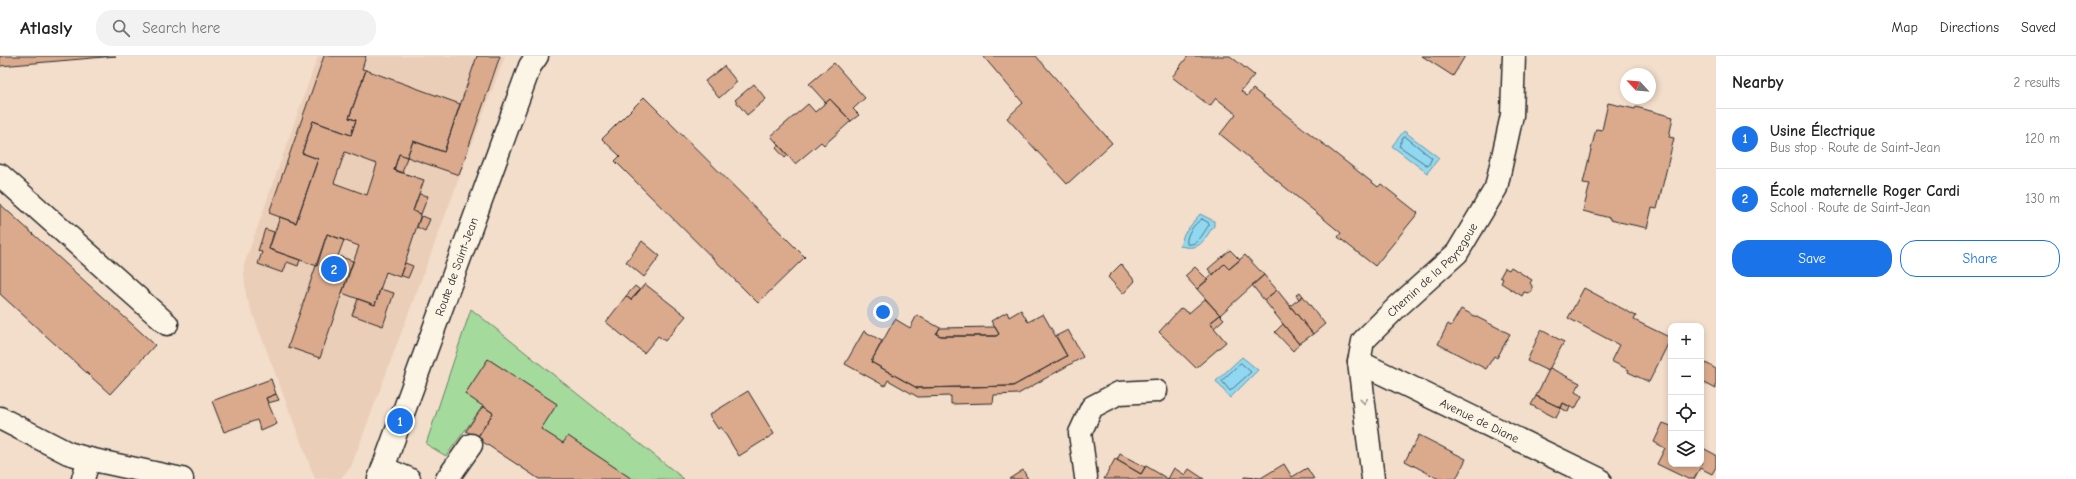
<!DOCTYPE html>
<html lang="en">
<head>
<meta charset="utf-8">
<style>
	:root { --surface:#fff; --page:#f2f2f2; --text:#222; --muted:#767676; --line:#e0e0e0; --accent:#1a73e8 }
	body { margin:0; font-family:"Comic Neue",sans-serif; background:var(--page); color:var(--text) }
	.controls { position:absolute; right:12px; bottom:12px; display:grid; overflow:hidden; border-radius:8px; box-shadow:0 2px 6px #0003 }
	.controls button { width:36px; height:36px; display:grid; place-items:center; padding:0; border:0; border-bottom:1px solid var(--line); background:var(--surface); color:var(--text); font:20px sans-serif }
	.compass { position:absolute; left:1620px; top:12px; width:36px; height:36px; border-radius:50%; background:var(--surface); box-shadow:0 2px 6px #0003; rotate:296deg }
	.you { position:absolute; left:883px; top:256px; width:14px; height:14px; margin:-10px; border:3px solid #fff; border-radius:50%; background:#1a73e8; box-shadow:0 0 0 6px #1a73e833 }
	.badge { display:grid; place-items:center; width:26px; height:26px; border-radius:50%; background:var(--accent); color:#fff; font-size:13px; font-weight:700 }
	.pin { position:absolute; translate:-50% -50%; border:2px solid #fff; box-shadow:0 1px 4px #0006 }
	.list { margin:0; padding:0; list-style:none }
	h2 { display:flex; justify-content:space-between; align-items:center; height:52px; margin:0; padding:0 16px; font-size:17px }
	h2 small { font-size:13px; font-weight:400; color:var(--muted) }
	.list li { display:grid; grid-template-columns:26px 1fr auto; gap:12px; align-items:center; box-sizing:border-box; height:60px; padding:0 16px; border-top:1px solid var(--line) }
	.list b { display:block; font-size:15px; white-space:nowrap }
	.list p { margin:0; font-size:13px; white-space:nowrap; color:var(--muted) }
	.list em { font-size:13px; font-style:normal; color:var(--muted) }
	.actions { display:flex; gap:8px; padding:12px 16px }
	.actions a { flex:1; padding:9px 0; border:1px solid var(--accent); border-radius:16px; text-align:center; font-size:14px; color:var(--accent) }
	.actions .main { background:var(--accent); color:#fff }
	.icon { flex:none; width:22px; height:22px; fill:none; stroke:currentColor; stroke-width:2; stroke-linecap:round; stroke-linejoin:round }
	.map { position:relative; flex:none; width:1716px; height:423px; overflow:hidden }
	header { display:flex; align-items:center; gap:24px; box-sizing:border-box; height:56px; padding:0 20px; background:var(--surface); border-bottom:1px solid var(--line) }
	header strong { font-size:19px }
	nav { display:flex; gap:22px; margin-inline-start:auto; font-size:14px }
	.search { width:280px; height:36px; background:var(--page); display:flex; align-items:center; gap:10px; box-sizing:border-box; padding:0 14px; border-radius:16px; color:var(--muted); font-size:15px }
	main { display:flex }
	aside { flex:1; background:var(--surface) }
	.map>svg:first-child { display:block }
	.built { fill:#ebceb8 }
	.green { fill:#a5da9d; stroke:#688264 }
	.water { fill:#90d8f1; stroke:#6893a2 }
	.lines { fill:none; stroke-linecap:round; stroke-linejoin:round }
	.shore { stroke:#53707a; stroke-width:1 }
	.building { fill:#dbaa8d; stroke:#2b2b2b; fill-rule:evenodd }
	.minor-casing { stroke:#2b2b2b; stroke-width:25 }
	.minor { stroke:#fcf5e5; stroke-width:22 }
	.oneway { stroke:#949088 }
	.labels { text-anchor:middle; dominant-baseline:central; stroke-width:3.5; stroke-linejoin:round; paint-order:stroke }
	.street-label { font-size:12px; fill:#2b2b2b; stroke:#fcf5e5 }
</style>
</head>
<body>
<header>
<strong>Atlasly</strong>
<div class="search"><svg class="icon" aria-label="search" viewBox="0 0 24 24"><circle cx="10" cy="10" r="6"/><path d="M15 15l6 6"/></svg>Search here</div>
<nav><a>Map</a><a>Directions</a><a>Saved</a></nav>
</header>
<main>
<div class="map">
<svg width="1716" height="423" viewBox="0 0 1716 423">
	<rect width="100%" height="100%" fill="#f2decb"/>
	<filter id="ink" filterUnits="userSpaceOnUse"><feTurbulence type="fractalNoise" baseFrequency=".025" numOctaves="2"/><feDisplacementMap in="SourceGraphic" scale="8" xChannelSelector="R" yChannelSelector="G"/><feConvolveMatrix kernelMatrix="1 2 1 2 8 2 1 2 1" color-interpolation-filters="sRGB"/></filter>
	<g filter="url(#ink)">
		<path class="built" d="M318 0H505L351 411 340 423H315L246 240 244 217V209Z"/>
		<path class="green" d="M471 253 684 423H632L568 380 563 387 541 373 557 348 488 303 465 338 483 350 446 400 426 388Z"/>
		<path class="water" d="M1404 75 1439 102 1427 117 1392 90Z
			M1200 158 1214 165V170C1202 185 1202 195 1180 190L1184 178Z
			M1242 301 1258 314 1230 342 1216 325Z"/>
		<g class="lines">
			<path class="shore" d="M1406 81 1432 102 1428 110 1399 90 1403 82Z
				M1202 163 1209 167V169C1203 177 1198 190 1187 188 1185 179 1195 167 1202 163Z
				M1241 307 1251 316 1230 335 1222 325Z"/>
		</g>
		<path class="building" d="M0 0H116L0 10Z
			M324 0H366L362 13 366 14 349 62 356 64 351 79 313 65 302 97 318 103 296 167 269 157Z
			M477 0H500L459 119 407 101 413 85 444 96Z
			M983 0H1036L1112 87 1067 128 1007 62 1023 47Z
			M1188 0H1230L1254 19 1241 35 1247 40 1253 33 1378 131 1381 128 1418 157 1375 210 1338 181 1341 177 1220 78 1236 58 1216 42 1210 50 1172 21Z
			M1422 0H1465L1453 20Z
			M834 7 865 42 853 53 859 59 851 65 830 43 826 47 809 28Z
			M724 10 737 26 719 42 705 25Z
			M366 14 460 48 444 96 413 85 407 101 399 98 394 114 424 124 413 155 421 158 400 221 386 216 375 249 342 237 359 190 327 178 317 210 269 193 280 161 296 167 318 103 302 97 313 65 351 79 356 64 349 62ZM345 96 377 108 367 139 334 127Z
			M754 28 766 43 747 59 735 44Z
			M644 41 805 201 758 247 615 105 620 100 602 83Z
			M830 43 851 65 824 89 821 86 795 108 771 80 808 48 815 56Z
			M1608 47 1635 53 1636 51 1673 61 1669 81 1674 82 1657 153 1652 152 1647 172 1610 164V162L1583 155 1590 128 1583 127 1596 73 1602 74Z
			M779 89 788 99 785 102 776 92Z
			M399 98 407 101 402 117 394 114Z
			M419 138 428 140 421 158 413 155Z
			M0 148 155 289 110 338 0 238Z
			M421 160 430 163 425 175 417 171Z
			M265 173 274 176 269 193 300 204 298 210 287 206 283 217 258 208 262 196 258 195Z
			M327 178 344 184 338 200 353 205 320 302 288 291Z
			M642 185 660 200 644 221 626 206Z
			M1230 194 1240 204 1229 213 1224 208 1213 219 1208 213Z
			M1245 199 1264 219 1220 259 1197 233 1224 208 1229 213Z
			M405 207 413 210 408 222 400 219Z
			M1121 208 1135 225 1123 238 1108 221Z
			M1195 211 1208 224 1197 233 1185 220Z
			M1511 211 1532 224 1530 227 1532 230V235L1528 237 1524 236 1522 240 1501 227 1503 223 1500 221 1505 212 1509 214Z
			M1264 219 1277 234 1264 244 1252 229Z
			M645 228 686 260 665 285 658 280 644 297 606 266 626 240 631 244Z
			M635 230 640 234 631 244 626 240Z
			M1584 232 1636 260 1634 264 1671 282 1649 326 1628 316 1629 314 1611 305 1619 289 1568 262Z
			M380 233 394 237 383 270 352 259 358 243 375 249Z
			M1277 234 1313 278 1299 288 1264 244Z
			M1300 236 1303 240 1299 243 1296 239Z
			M1303 240 1325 268 1313 278 1290 250Z
			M1205 243 1220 259 1210 267 1226 286 1196 312 1159 276 1181 252 1189 257Z
			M1461 253 1510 278 1497 302 1494 300 1486 313 1438 288 1448 268 1451 270Z
			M1021 254 1028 266 1043 258 1067 300 1013 330 917 332 871 306 895 263 910 272 917 259 940 272 936 278 941 280H996L999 278 991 265 1007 256 1009 261Z
			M1220 259 1224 263 1214 272 1210 267Z
			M1283 268 1299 288 1293 295 1275 276Z
			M995 271 999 278 996 280H941L936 278 940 272Z
			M1068 274 1083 301 1018 338 994 339 993 347 951 348V340L918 341 888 324 885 330 845 308 864 275 882 285 871 306 917 332 1013 330 1067 300 1056 280Z
			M1541 274 1564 286 1548 315 1527 305Z
			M488 303 557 348 541 373 563 387 568 380 632 423H539L477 382 493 357 465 338Z
			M1706 307 1716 313V333L1701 325V315Z
			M1550 312 1580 327 1575 336 1582 340 1575 353 1563 347 1561 352 1536 340Z
			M271 323 276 338 266 342 277 368 261 375 257 364 224 376 212 345Z
			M748 335 774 378 739 400 721 371 718 373 709 359Z
			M276 338 279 344 268 347 266 342Z
			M1536 340 1561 352 1556 362 1531 349Z
			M1563 347 1570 351 1568 356 1561 352Z
			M483 350 493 357 477 382 466 375Z
			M1663 367 1671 370V408H1701V391L1716 399V411L1712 418 1700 412 1694 423H1688L1657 408 1665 392 1654 386Z
			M1419 379 1466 403 1456 423H1439L1405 405Z
			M1120 398 1145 411 1141 418 1117 404Z
			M1115 403 1141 418 1146 410 1168 423 1174 412 1185 419 1189 413 1204 423H1104Z
			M1284 408 1292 421 1307 412 1314 423H1244V421L1261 422Z
			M1023 414 1028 423H1009Z"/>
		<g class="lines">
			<defs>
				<g id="minor">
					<path d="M0 119 167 268"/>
					<path id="s1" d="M1359 306 1599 423"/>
					<path d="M0 362 68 397 89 403 182 423"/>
					<path d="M383 412 409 423"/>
					<path d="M1086 421 1080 377 1092 351 1119 337 1156 335"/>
					<path d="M83 423 89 403"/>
					<path id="s2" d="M379 423 530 10 537 0"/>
					<path d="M447 423 471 389"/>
					<path id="s3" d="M1373 423 1359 306 1363 285 1396 252 1457 197 1496 132 1512 59 1514 0"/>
				</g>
			</defs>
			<use href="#minor" class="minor-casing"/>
			<use href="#minor" class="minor"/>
		</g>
		<defs><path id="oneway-chevron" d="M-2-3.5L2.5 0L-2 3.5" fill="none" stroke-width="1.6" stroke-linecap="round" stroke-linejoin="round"/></defs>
		<use class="oneway" href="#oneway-chevron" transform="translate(1364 345) rotate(83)"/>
	</g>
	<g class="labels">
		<g class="street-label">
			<text stroke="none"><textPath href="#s2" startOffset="226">Route de Saint-Jean</textPath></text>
			<text stroke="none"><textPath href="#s3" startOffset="239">Chemin de la Peyregoue</textPath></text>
			<text stroke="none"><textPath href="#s1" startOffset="134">Avenue de Diane</textPath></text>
		</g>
	</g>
</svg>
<div class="controls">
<button>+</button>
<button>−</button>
<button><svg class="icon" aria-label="locate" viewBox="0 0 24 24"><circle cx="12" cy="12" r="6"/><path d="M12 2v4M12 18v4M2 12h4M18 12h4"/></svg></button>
<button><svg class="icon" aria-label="layers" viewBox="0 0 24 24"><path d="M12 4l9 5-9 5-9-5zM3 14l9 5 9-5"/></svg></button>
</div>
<svg class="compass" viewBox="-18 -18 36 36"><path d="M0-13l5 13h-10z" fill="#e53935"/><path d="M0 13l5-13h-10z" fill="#767676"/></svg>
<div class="you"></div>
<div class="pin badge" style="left:400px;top:365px">1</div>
<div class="pin badge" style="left:334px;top:213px">2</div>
</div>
<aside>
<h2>Nearby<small>2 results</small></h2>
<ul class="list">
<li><span class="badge">1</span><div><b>Usine Électrique</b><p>Bus stop · Route de Saint-Jean</p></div><em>120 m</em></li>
<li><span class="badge">2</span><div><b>École maternelle Roger Cardi</b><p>School · Route de Saint-Jean</p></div><em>130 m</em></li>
</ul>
<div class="actions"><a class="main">Save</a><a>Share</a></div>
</aside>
</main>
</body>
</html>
